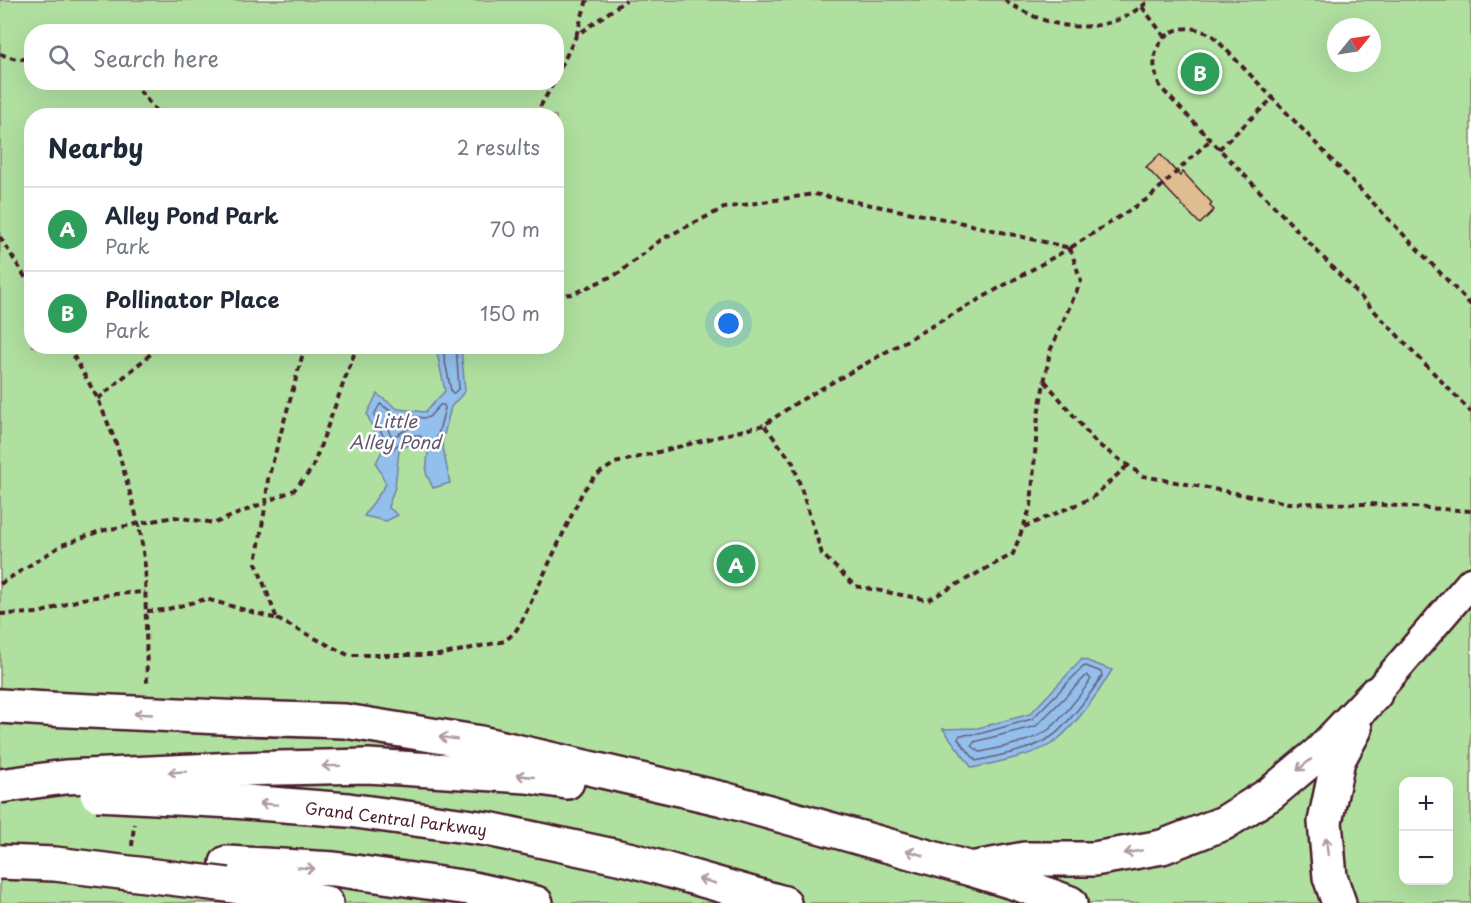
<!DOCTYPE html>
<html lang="en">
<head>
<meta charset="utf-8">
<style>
	:root { --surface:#fff; --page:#f2f2f3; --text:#1f2937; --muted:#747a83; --line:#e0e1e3; --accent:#4a1f2b }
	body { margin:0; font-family:"Playpen Sans",sans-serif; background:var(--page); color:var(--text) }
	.controls { position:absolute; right:18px; bottom:18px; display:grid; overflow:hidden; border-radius:12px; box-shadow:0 6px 24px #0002 }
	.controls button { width:54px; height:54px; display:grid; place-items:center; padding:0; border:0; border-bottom:2px solid var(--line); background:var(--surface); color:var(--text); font:30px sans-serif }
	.compass { position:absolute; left:1327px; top:18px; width:54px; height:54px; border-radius:50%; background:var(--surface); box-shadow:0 6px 24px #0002; rotate:60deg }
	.you { position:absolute; left:729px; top:324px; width:21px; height:21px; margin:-15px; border:4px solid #fff; border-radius:50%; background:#1a73e8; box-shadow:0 0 0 9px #1a73e833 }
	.badge { display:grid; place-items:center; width:39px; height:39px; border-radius:50%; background:var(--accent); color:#fff; font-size:20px; font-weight:700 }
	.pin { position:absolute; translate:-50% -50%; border:3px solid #fff; box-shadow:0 2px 6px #0006 }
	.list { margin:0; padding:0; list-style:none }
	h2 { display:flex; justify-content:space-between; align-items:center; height:78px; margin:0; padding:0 24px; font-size:26px }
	h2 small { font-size:20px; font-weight:400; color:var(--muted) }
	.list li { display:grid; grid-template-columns:39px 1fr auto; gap:18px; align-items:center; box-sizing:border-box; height:84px; padding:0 24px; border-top:2px solid var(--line) }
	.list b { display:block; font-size:22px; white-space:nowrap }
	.list p { margin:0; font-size:20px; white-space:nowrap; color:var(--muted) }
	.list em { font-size:20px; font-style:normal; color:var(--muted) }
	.icon { flex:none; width:33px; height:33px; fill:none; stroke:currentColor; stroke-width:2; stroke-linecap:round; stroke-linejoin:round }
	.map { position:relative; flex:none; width:1471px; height:903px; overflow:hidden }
	.search { position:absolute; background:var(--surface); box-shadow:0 6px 24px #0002; left:24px; top:24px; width:540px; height:66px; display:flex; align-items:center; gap:15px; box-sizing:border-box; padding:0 21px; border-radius:24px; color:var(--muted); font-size:22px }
	.panel { position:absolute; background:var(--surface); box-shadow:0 6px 24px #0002; left:24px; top:108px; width:540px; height:246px; border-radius:24px }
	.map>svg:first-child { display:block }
	.green { fill:#b0e0a0; stroke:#7d8066; stroke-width:1.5; fill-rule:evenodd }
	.water { fill:#92bfec; stroke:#757f9f; stroke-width:1.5 }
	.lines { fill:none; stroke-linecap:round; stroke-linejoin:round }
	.shore { stroke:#675f78; stroke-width:1.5 }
	.building { fill:#dfbd91; stroke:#4a1f2b; stroke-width:1.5 }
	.minor-casing { stroke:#4a1f2b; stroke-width:33 }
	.motorway-casing { stroke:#4a1f2b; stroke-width:38 }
	.path { stroke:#4a1f2b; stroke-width:4; stroke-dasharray:6 4.5; stroke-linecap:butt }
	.minor { stroke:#fff; stroke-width:28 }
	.motorway { stroke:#fff; stroke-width:33 }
	.motorway-bridge-casing { stroke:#4a1f2b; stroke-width:38; stroke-linecap:butt }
	.path-bridge { stroke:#4a1f2b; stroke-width:4; stroke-dasharray:6 4.5; stroke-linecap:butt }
	.motorway-bridge { stroke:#fff; stroke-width:33 }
	.oneway { stroke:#ae9aa0 }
	.labels { text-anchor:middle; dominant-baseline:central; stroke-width:5; stroke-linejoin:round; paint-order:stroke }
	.street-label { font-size:16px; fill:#4a1f2b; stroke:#fff }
	.water-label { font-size:18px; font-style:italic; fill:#63576f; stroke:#fff }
</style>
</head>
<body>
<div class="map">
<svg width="1471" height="903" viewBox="0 0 1471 903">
	<rect width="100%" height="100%" fill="#fff"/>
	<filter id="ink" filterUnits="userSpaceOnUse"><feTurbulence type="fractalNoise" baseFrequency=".0167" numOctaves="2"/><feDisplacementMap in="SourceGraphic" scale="12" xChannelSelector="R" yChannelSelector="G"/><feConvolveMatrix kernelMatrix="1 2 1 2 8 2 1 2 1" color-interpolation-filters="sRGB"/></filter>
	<g filter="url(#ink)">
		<path class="green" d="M0 0H1471V903H0ZM1336 27H1372V63H1336ZM32 32H556V82H32ZM32 116H556V346H32ZM1404 782H1448V880H1404Z"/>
		<path class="water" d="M436 348H461L465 391 451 407 442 443 450 483 433 488 426 473 428 452 416 440 399 451 395 487 388 507 398 515 386 521 364 516 386 484 376 463 382 451 367 414 377 394 398 409 425 412 445 391Z
			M1082 659 1112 670C1097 695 1079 721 1057 740 1041 754 994 763 972 768L943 729 978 728 1030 714Z"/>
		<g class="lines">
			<path class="shore" d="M442 346 451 391 453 394 459 388 456 346
				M380 404 397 415 425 418 429 417 440 405H444L445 408 435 446 432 447 420 436 415 435 396 446 392 451 389 450 374 415Z
				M389 420 408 424 409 428 392 438 385 423Z
				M1086 666 1101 672 1102 676C1093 691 1065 728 1051 737 1030 751 1000 755 976 761L958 739 960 735 979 734 1032 719 1083 667Z
				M1087 675 1091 679C1085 690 1058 723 1048 730 1032 742 999 748 980 752L972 746 974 742 1036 726Z"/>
		</g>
		<path class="building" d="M1160 154 1180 176 1183 172 1212 203 1210 206 1214 210 1200 224 1146 167Z"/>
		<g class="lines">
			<defs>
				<path id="minor" d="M1375 694 1471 582"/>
				<path id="motorway" d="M0 706 47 709
					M243 718 345 721 481 743 723 799 971 869 1019 884 1070 903
					M236 769 368 766 527 776 567 782
					M233 801 348 810 488 829 632 860 784 903
					M227 863 334 869 469 888 536 903
					M976 868 1025 859H1094L1162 847 1224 823 1270 794 1319 753 1375 694
					M228 885 326 903
					M1339 903 1330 877 1325 822 1338 760 1355 729"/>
			</defs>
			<use href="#minor" class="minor-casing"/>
			<use href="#motorway" class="motorway-casing"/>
			<path class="path" d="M1005 0C1010 5 1018 8 1025 12 1068 34 1112 32 1150 0
				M1142 7 1165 37
				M576 36 587 0
				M0 54 16 59H32
				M556 77 576 36 626 0
				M133 82 160 116
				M535 116 554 82
				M1219 149 1274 97
				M0 237 32 288
				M1070 248 1081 281 1050 351 1038 415 1031 506 1013 554 928 600 855 586 822 554 793 463 764 425 796 403Z
				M556 295 573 294 619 273 662 239 724 208 814 194 954 221 1070 248 1149 198 1210 140
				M1471 305 1214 37C1175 11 1139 47 1161 88L1471 412
				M68 346 98 399 116 443 135 511
				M1045 381 1096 443 1143 476 1288 503 1369 504 1471 511
				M98 399 160 346
				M1024 527 1092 498 1128 465
				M140 530 145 566 147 685
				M0 584 62 545 100 531 174 517 215 523 266 502 268 479 305 346
				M147 611 164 610 206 599 277 619 256 563 266 502 294 490 312 469 357 346
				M0 614 39 613 82 599 114 594 145 592
				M277 619 348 655H439L505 641 515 632 522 621 583 491 595 476 615 463 764 425
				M132 846 134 824"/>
			<use href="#minor" class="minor"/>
			<use href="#motorway" class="motorway"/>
			<defs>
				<path id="motorway-bridge" d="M47 709 243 718
					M0 786 65 777 236 769
					M97 794 233 801
					M0 862 55 864 228 885"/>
			</defs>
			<use href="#motorway-bridge" class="motorway-bridge-casing"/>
			<path class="path-bridge" d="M135 511 140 530"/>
			<use href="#motorway-bridge" class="motorway-bridge"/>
		</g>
		<defs><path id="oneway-shaft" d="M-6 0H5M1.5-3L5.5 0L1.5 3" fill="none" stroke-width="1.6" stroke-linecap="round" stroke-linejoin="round" transform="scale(1.5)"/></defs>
		<g class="oneway">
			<use href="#oneway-shaft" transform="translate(143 714) rotate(-177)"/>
			<use href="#oneway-shaft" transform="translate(448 738) rotate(-171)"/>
			<use href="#oneway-shaft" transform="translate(1304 765) rotate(141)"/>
			<use href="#oneway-shaft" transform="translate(331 766) rotate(179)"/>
			<use href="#oneway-shaft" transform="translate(177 772) rotate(177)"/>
			<use href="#oneway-shaft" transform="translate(525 776) rotate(-174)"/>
			<use href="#oneway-shaft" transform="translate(268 804) rotate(-176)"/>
			<use href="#oneway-shaft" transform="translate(1327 846) rotate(-95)"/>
			<use href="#oneway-shaft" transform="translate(1133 852) rotate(170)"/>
			<use href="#oneway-shaft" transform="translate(915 853) rotate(-164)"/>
			<use href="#oneway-shaft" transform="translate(306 868) rotate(4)"/>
			<use href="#oneway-shaft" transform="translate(707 881) rotate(-164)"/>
		</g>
	</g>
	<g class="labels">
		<g class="street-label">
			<text transform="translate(396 818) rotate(7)">Grand Central Parkway</text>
		</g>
		<g class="water-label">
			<text x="395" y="420">Little<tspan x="395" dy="21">Alley Pond</tspan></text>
		</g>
	</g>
</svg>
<div class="controls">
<button>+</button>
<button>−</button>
</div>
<svg class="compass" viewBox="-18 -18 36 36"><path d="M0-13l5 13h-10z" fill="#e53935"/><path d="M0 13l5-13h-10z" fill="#747a83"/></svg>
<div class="you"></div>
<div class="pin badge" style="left:736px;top:564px;background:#2e9e5b">A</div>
<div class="pin badge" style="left:1200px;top:72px;background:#2e9e5b">B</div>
<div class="search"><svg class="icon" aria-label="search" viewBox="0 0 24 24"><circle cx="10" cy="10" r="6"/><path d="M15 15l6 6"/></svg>Search here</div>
<section class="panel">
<h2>Nearby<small>2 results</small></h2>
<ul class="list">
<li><span class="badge" style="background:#2e9e5b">A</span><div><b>Alley Pond Park</b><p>Park</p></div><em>70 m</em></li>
<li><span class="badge" style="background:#2e9e5b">B</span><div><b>Pollinator Place</b><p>Park</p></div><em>150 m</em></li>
</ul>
</section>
</div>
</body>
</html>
